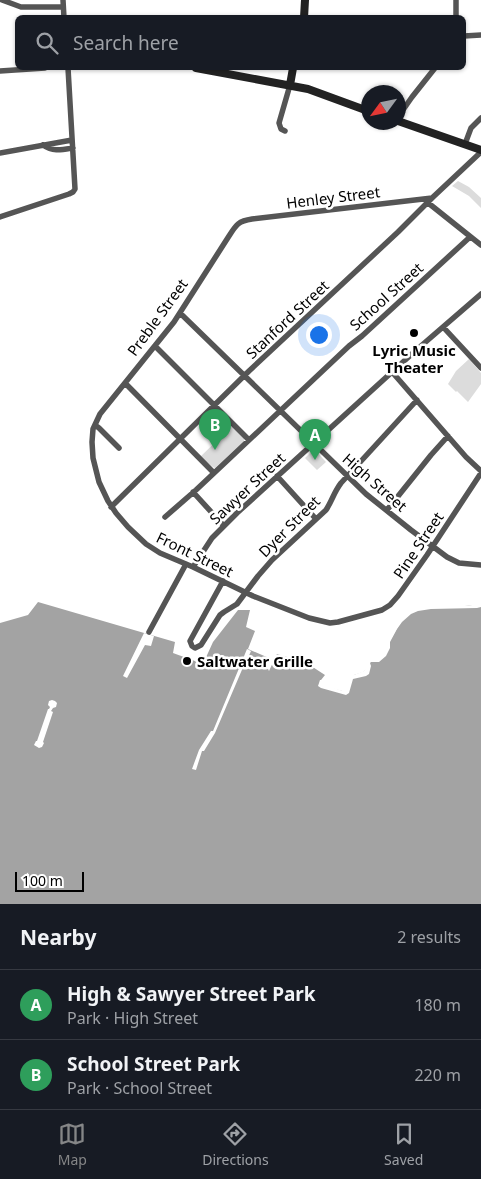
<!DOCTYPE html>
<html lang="en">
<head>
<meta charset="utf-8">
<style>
	:root { --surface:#171b24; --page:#20242c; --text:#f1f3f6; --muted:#9ea1a6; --line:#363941; --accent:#858687 }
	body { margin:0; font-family:"Noto Sans",sans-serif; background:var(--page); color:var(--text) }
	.compass { position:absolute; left:361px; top:85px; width:45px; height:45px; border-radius:50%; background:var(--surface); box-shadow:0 1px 4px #0004; rotate:237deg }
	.scale { position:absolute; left:15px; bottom:12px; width:69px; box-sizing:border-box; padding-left:5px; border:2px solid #000; border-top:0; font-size:14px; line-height:18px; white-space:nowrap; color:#000; -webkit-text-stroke:4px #fff; paint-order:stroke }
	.you { position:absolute; left:318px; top:334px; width:18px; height:18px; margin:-12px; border:4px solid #fff; border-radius:50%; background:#1a73e8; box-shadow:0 0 0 8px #1a73e833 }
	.badge { display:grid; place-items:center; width:32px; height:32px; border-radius:50%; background:var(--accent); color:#fff; font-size:16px; font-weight:700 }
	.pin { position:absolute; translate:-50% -41px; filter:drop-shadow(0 1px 2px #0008) }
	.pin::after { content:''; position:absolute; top:26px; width:18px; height:15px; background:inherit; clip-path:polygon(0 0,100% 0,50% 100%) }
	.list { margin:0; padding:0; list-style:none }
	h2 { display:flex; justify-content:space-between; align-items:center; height:65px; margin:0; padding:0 20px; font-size:21px }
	h2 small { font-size:16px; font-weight:400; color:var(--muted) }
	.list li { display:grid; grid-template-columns:32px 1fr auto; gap:15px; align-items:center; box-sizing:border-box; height:70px; padding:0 20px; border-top:1px solid var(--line) }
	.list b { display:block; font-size:19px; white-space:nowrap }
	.list p { margin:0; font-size:16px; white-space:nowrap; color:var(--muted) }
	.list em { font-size:16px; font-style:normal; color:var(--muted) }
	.icon { flex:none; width:28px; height:28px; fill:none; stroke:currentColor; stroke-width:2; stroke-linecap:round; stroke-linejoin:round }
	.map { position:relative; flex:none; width:481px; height:904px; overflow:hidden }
	.search { position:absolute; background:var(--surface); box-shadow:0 1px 4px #0004; left:15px; right:15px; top:15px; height:55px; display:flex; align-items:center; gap:12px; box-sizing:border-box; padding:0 18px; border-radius:8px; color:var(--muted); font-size:19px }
	.sheet { height:205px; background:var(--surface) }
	nav { display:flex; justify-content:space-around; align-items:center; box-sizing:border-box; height:70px; border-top:1px solid var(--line); background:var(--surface); font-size:14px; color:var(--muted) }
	nav a { display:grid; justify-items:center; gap:2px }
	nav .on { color:var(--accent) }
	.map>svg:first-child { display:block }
	.green { fill:#dcdcdc }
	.water { fill:#a3a3a3 }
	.pier { fill:#fff }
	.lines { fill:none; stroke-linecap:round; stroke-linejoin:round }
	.street { stroke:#555; stroke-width:5.5 }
	.secondary { stroke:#222; stroke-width:8 }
	.poi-dot { fill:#000; stroke:#fff; stroke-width:2 }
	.labels { text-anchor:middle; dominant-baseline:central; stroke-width:5; stroke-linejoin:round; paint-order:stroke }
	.street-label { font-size:15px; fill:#000; stroke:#fff }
	.poi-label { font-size:15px; font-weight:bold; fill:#000; stroke:#fff }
</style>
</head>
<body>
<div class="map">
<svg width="481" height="904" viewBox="0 0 481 904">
	<rect width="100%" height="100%" fill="#fff"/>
	<path class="green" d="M458 181 469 187 481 198V208L469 196 452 186Z
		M469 359 481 373V384L468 402 457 391 456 392 448 384 456 371Z
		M232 426 244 438V441L215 468 213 467 200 457Z
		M314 449 326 462 317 470 305 458Z"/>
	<path class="water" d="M38 602 175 642 173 653 203 664 213 642 238 610H250L246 627 255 631 248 649 269 658 267 667 269 671 277 654 305 662 325 675 321 680 320 685 346 692 354 675 363 672 367 669V664L381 656 403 618 416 609 481 605V904H0V623L28 615Z"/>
	<path class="pier" d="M481 603V607L477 608 431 609 418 611 411 614 402 622 397 629 390 642V648L386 656 379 662H371L370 663 371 666 369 674 366 676 353 679 349 693 346 695 321 688 318 686 320 680H322V684L343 691 345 690 351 676 364 671 366 669V663L370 658 380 655 389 637 402 616 412 609 417 607 437 605 468 606Z
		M144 633 154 636 151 646 145 645 127 678 123 676Z
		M247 649 251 651 248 658H247L215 733 204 751H202L196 770 192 769 199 750 211 731H213Z
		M52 700 55 701 57 703 56 707 53 708 51 711 53 712 43 742 44 743 42 747 39 748 34 745 36 741H37L48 709H49L50 707 48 705 49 701Z"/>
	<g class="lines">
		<path class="street" d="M2 0 21 7H63
			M63 0 64 18
			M456 0V18
			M464 36 481 35
			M0 71 45 68
			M398 117 412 97 435 68
			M285 131 281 129 279 123 290 85
			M465 144 471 128 481 118
			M43 145C53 152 61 150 73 148
			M0 153 72 140
			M432 198 252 219C238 221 236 225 229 236L174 322 100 414 93 429 92 442 93 458 99 482 108 501 116 513 128 527 146 544 160 553 193 567 253 596 309 618 330 623 338 622 382 610 390 605 398 596 427 555 481 473
			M427 202 481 245
			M0 217 69 194 73 192 75 189 68 68
			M180 313 366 494 411 530 447 557 459 563 481 565
			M444 328 481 368
			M155 346 249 440
			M393 373 466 457 481 471
			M125 383 214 473
			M95 425 99 428 119 448
			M277 476 316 519
			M193 492 224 526
			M111 507 249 371 398 232 432 198 481 152
			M387 510 431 455 448 436
			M165 517 196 490 349 346 362 336 470 237
			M193 567 212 538 237 513 414 352 481 294
			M223 581 190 641 192 646 195 648 201 645 220 615 224 612 237 604 258 576 272 560 326 510C332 501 334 492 341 483L417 400
			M149 632 186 564"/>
		<path class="secondary" d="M304 18 305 0
			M196 68 308 89 368 111
			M290 85 293 68
			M398 121 481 150"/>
	</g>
	<g class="poi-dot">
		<circle cx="414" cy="333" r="5"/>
		<circle cx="187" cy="661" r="5"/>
	</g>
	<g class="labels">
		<g class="street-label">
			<text transform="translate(333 197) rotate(-7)">Henley Street</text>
			<text transform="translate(386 296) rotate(-42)">School Street</text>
			<text transform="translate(157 317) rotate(-54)">Preble Street</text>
			<text transform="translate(287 319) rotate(-43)">Stanford Street</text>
			<text transform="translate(375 482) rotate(41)">High Street</text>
			<text transform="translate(247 488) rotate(-43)">Sawyer Street</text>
			<text transform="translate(289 526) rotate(-45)">Dyer Street</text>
			<text transform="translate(418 545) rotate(-56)">Pine Street</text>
			<text transform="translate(195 554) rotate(26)">Front Street</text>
		</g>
		<g class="poi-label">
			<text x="414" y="350">Lyric Music<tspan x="414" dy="17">Theater</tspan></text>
			<text x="197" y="661" text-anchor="start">Saltwater Grille</text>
		</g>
	</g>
</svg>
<svg class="compass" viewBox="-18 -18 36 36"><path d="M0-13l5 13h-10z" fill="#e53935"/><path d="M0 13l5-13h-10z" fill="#9ea1a6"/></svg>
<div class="scale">100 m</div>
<div class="you"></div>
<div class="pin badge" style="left:315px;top:460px;background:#2e9e5b">A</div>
<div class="pin badge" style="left:215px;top:450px;background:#2e9e5b">B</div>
<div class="search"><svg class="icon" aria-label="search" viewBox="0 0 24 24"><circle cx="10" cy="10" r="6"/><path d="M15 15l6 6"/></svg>Search here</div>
</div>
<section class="sheet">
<h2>Nearby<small>2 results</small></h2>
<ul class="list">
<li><span class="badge" style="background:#2e9e5b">A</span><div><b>High &amp; Sawyer Street Park</b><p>Park · High Street</p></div><em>180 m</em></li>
<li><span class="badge" style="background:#2e9e5b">B</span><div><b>School Street Park</b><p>Park · School Street</p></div><em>220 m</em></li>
</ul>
</section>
<nav>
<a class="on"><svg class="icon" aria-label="map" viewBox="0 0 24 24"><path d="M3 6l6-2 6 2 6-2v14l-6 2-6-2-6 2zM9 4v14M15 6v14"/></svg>Map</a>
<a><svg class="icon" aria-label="directions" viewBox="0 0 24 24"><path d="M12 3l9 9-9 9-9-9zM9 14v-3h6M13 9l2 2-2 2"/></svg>Directions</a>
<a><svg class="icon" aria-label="saved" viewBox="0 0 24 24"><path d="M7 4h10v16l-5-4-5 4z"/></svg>Saved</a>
</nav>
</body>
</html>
